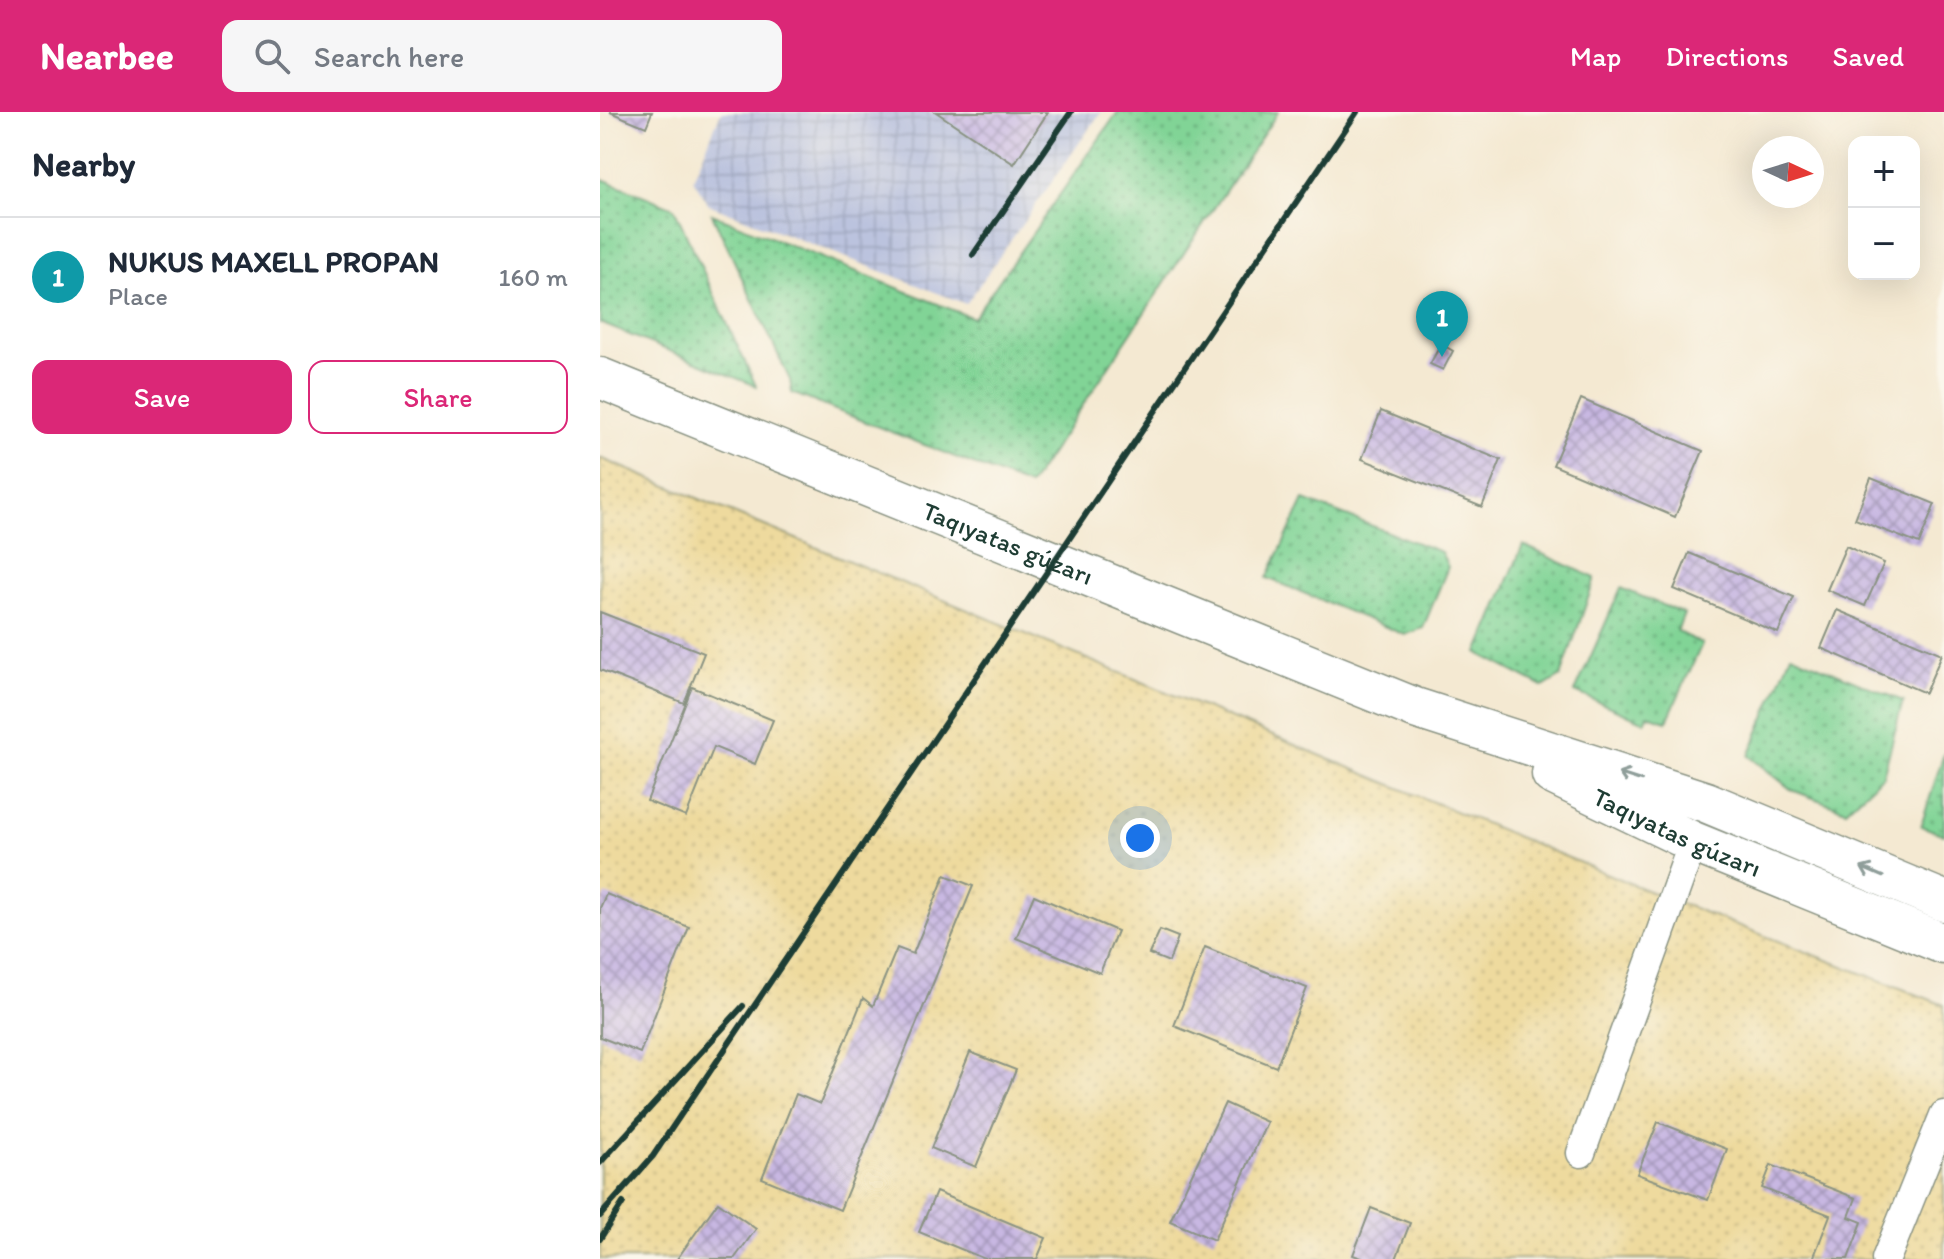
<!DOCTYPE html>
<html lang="en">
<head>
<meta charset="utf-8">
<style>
	:root { --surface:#fff; --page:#f6f6f7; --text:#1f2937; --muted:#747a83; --line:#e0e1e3; --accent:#db2777 }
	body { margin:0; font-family:Itim,sans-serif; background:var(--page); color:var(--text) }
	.controls { position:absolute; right:24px; top:24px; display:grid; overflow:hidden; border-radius:16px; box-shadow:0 8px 32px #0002 }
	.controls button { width:72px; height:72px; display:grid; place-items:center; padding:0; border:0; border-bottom:2px solid var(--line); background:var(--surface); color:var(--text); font:40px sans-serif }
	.compass { position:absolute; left:1152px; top:24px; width:72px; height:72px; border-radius:50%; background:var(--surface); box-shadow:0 8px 32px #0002; rotate:94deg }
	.you { position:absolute; left:540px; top:726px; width:28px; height:28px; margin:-20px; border:6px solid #fff; border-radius:50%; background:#1a73e8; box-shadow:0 0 0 12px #1a73e833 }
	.badge { display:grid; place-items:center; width:52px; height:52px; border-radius:50%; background:var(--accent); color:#fff; font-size:26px; font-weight:700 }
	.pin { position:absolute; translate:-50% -66px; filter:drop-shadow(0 2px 4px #0008) }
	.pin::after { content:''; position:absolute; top:42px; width:28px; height:24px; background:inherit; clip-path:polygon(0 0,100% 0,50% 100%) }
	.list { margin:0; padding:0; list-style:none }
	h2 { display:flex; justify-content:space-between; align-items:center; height:104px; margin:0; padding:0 32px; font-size:34px }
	h2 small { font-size:26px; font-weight:400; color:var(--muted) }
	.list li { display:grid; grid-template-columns:52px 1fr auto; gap:24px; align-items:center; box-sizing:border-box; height:120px; padding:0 32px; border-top:2px solid var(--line) }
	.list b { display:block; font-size:30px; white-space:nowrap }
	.list p { margin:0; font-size:26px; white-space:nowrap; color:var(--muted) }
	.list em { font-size:26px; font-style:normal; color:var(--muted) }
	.actions { display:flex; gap:16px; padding:24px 32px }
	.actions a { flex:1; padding:18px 0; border:2px solid var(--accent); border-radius:16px; text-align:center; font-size:28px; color:var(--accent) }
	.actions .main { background:var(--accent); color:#fff }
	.icon { flex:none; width:44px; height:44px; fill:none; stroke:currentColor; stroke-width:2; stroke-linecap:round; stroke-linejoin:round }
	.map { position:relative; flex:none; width:1344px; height:1147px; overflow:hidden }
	header { display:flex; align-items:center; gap:48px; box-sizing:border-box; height:112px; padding:0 40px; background:var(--accent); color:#fff }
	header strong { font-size:38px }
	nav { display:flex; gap:44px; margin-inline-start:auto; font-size:28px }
	.search { width:560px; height:72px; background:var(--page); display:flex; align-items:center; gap:20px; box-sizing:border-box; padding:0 28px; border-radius:16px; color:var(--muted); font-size:30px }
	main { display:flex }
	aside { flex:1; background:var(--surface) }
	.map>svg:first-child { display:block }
	.industrial { fill:url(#industrial-grid) }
	.grass { fill:url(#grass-dots); stroke:#508865; stroke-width:2 }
	.sand { fill:url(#sand-dots); stroke:#868c69; stroke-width:2 }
	.building { fill:url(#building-cross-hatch) }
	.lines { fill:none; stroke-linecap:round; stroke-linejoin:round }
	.minor-casing { stroke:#8a9383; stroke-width:31 }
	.highway-casing { stroke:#8a9383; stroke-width:43 }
	.minor { stroke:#fff; stroke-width:28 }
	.highway { stroke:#fff; stroke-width:40 }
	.rail { stroke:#1f3d34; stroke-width:6 }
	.oneway { stroke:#8f9e9a }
	.labels { text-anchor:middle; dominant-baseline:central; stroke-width:8; stroke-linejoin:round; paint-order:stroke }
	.street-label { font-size:26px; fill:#1f3d34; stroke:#fbf7ec }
</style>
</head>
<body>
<header>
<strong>Nearbee</strong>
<div class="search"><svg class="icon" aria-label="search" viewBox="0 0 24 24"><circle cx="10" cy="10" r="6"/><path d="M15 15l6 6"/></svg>Search here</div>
<nav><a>Map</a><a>Directions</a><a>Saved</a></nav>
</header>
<main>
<aside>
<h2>Nearby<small></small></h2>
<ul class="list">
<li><span class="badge" style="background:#0f9aa8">1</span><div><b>NUKUS MAXELL PROPAN</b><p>Place</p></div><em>160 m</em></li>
</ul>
<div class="actions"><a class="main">Save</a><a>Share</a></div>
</aside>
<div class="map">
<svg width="1344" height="1147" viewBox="0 0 1344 1147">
	<defs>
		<pattern id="industrial-grid" width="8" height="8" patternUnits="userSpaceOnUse" patternTransform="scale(2)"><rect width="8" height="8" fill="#bbc3de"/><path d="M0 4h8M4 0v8" fill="none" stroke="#a0a8bf"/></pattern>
		<pattern id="grass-dots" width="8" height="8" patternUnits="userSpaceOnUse" patternTransform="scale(2)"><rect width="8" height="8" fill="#81d496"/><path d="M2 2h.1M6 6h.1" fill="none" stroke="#69ad7b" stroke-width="1.8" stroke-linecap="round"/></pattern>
		<pattern id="sand-dots" width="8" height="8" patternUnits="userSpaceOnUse" patternTransform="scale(2)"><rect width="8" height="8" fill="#eeda9e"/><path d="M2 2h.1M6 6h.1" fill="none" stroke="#ccbc89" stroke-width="1.8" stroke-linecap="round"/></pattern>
		<pattern id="building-cross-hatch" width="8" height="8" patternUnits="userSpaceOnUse" patternTransform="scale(2)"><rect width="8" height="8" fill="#c8b7e2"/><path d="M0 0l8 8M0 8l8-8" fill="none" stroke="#a296b8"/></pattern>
	</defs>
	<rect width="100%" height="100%" fill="#fbf7ec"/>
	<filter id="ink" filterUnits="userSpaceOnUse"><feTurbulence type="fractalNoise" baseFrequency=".0125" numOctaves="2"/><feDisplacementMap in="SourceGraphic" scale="16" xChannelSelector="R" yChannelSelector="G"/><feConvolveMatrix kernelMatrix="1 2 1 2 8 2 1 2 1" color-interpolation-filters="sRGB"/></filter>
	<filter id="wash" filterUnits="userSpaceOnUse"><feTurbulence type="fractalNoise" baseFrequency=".006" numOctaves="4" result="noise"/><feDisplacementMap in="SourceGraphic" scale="32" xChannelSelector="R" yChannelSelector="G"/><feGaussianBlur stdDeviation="1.8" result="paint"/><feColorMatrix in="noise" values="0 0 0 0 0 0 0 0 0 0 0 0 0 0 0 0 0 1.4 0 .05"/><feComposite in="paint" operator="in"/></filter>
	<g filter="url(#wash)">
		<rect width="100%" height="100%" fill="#f4e9d2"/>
		<path class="industrial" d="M121 0H501L366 192 108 92 93 67Z"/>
		<path class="grass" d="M518 0H678L429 374 192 281 190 268 112 102 373 206Z
			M0 66 74 96 156 274 0 211Z
			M704 388 841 440 848 455 823 516 805 523 667 466Z
			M923 433 995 466 961 564 943 575 878 541Z
			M1021 476 1084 502 1077 519 1102 532 1067 609 1048 603 1045 610 975 580Z
			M1191 542 1303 589 1283 664 1246 698 1192 678 1149 644Z
			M1344 641V723L1321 714Z"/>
		<path class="sand" d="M0 346 1046 778 1344 893V1147H0Z"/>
		<g id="blocks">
			<path class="building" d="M10 0H52L46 15Z
				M336 0H448L414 52Z
				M841 232 853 239 843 258 830 252Z
				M981 287 1103 339 1075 405 953 353Z
				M781 299 901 348 882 395 762 347Z
				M1271 366 1335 392 1319 432 1255 407Z
				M1246 434 1284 451 1265 494 1227 478Z
				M1089 441 1194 485 1178 521 1074 477Z
				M1237 498 1342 542 1325 581 1221 536Z
				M0 500 104 541 84 591 0 558Z
				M92 575 173 608 155 652 114 635 86 705 47 689Z
				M345 763 373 774 240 1098 162 1066 196 982 220 992 263 886 273 894 297 836 313 842Z
				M6 782 89 815 40 941 0 925V796Z
				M434 783 517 819 500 861 416 826Z
				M560 818 578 825 569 850 549 842Z
				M605 835 707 876 676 955 574 914Z
				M370 940 416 958 376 1055 331 1036Z
				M625 991 667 1010 614 1128 570 1109Z
				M1058 1010 1127 1037 1108 1088 1037 1062Z
				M1171 1053 1256 1086 1249 1105 1262 1110 1248 1147H1213L1230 1103 1162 1076Z
				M336 1080 446 1126 437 1147H385L319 1120Z
				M118 1090 156 1117 134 1147H77Z
				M771 1096 810 1111 796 1147H764L753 1143Z"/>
		</g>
	</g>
	<g filter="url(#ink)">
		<use href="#blocks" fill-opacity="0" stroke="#8a9383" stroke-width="2"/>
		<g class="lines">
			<defs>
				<path id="minor" d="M981 1041 1093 730
					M1286 1147 1344 1003"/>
				<g id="highway">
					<path id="s1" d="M0 266 815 596 1106 690 1344 789"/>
					<path id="s2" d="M952 662 1093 730 1344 832"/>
				</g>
			</defs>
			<use href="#minor" class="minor-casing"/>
			<use href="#highway" class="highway-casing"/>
			<use href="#minor" class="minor"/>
			<use href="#highway" class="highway"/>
			<path class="rail" d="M373 143 471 0
				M0 1051 143 894
				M0 1104 53 1044 757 0
				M0 1127 23 1091"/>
		</g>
		<defs><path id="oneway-shaft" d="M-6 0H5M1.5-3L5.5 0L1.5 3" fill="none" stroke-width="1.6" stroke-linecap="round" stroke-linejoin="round" transform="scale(2)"/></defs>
		<g class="oneway">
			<use href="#oneway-shaft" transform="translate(1030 665) rotate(-162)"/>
			<use href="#oneway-shaft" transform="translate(1272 760) rotate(-157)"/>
		</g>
	</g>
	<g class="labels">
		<g class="street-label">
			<text stroke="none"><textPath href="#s1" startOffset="440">Taqıyatas gúzarı</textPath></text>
			<text stroke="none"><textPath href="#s2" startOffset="138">Taqıyatas gúzarı</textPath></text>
		</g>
	</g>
</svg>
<div class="controls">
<button>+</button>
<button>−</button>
</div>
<svg class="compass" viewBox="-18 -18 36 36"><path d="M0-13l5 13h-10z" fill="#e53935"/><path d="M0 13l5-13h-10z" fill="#747a83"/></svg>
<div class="you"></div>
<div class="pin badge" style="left:842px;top:245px;background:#0f9aa8">1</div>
</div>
</main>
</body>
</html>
